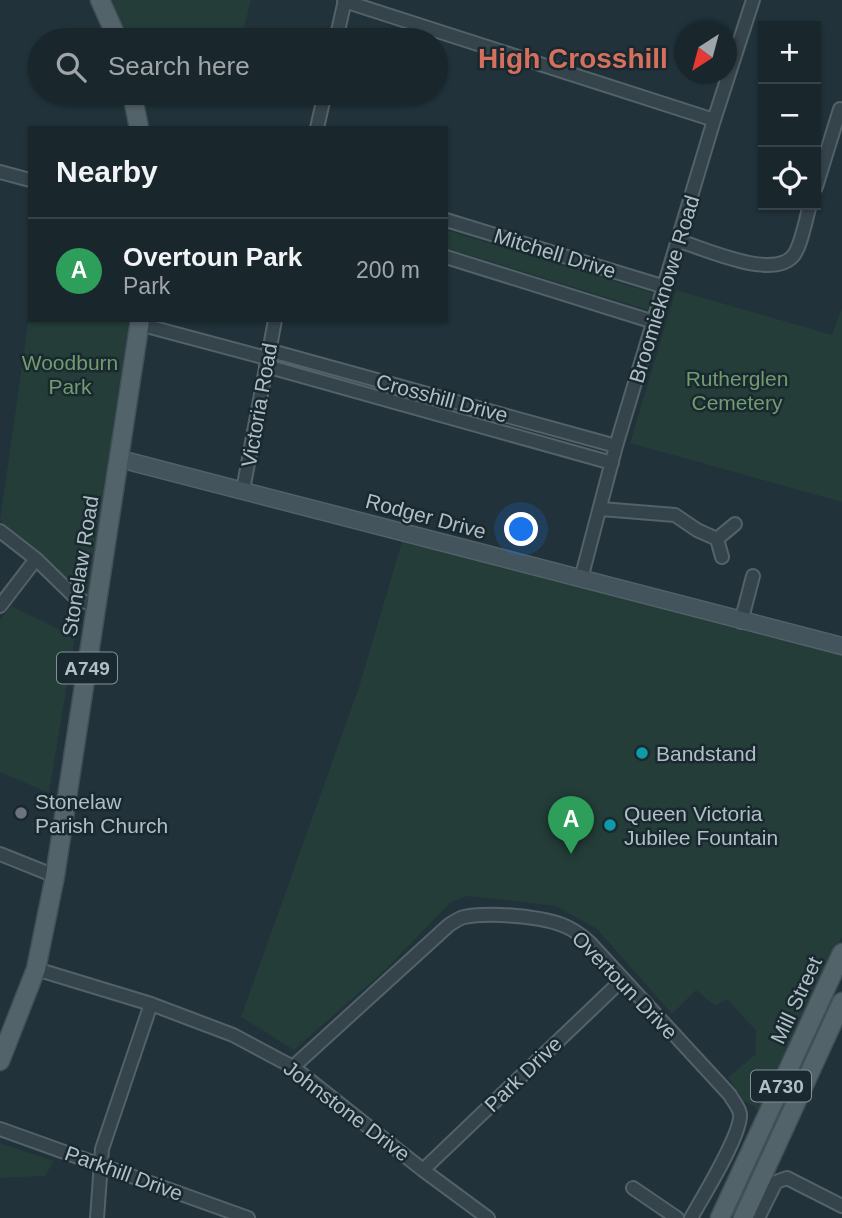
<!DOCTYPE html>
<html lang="en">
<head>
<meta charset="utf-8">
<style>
	:root { --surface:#19262c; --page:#222e34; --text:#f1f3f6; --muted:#9fa5a9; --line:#374348; --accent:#83d0f8 }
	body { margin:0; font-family:Helvetica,sans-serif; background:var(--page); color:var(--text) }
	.controls { position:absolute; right:21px; top:21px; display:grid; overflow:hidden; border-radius:0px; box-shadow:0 2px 5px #0004 }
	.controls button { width:63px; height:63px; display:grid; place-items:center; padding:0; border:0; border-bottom:2px solid var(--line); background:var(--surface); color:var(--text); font:35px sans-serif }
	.compass { position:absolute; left:674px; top:21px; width:63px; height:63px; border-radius:50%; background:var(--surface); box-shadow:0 2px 5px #0004; rotate:216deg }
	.you { position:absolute; left:522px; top:530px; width:24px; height:24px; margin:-18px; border:5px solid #fff; border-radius:50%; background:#1a73e8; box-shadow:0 0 0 10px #1a73e833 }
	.badge { display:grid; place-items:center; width:46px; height:46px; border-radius:50%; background:var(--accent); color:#fff; font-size:23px; font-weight:700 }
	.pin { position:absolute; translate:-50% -58px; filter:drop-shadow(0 2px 4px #0008) }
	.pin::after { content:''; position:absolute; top:37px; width:24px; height:21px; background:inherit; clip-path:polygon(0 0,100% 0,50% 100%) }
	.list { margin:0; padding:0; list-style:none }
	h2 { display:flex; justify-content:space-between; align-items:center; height:91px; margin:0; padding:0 28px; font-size:30px }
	h2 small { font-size:23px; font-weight:400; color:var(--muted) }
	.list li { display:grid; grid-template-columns:46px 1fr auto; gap:21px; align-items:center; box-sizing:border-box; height:105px; padding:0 28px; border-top:2px solid var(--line) }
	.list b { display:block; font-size:26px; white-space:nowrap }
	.list p { margin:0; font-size:23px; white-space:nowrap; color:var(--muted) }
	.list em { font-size:23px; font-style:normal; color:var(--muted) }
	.icon { flex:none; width:38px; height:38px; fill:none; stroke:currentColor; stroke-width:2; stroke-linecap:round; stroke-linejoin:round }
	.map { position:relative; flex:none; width:842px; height:1218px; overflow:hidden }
	.search { position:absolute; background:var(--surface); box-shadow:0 2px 5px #0004; left:28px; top:28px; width:420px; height:77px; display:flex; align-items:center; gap:18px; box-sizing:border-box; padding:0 24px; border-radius:38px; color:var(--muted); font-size:26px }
	.panel { position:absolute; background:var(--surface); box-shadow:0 2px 5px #0004; left:28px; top:126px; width:420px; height:196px; border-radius:0px }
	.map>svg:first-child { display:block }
	.green { fill:#243d38 }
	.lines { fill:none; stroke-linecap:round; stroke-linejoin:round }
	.street-casing { stroke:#536168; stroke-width:16 }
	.secondary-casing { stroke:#536168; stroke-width:19 }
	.primary-casing { stroke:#414f56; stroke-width:21 }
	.street { stroke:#35434a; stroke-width:12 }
	.secondary { stroke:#43545d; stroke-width:16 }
	.primary { stroke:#53636a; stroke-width:18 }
	.culture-dot { fill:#0f9aa8; stroke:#1a282f; stroke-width:2.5 }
	.worship-dot { fill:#6b7280; stroke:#1a282f; stroke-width:2.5 }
	.labels { text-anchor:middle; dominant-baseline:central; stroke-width:5; stroke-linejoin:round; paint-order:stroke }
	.shield { fill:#1a282f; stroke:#839299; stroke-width:2 }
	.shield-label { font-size:19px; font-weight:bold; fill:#b0bfc6 }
	.street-label { font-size:21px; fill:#b0bfc6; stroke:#1a282f }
	.park-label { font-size:21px; fill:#709c6f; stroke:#1a282f }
	.poi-label { font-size:21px; fill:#b0bfc6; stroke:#1a282f; text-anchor:start }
	.district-label { font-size:28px; font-weight:bold; fill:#d4705d; stroke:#1a282f }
</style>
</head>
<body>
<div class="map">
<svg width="842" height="1218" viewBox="0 0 842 1218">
	<rect width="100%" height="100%" fill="#21323a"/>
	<path class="green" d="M112 0H251L241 40H128Z
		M446 230 653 293 648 309H645L446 248Z
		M676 290 832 335 842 307V502L630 443Z
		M30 310V320H129L87 599 78 598 0 520Z
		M404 535 842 646V937L759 1113 753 1105 745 1102 728 1077 755 1055 756 1031 727 999 715 1006 696 990 672 1014 597 929 556 906 468 896 451 902 385 970 294 1050 241 1017 359 687Z
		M11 606 75 637 49 793 0 772V620Z
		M0 1143 54 1161 45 1176 0 1178Z"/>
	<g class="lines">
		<defs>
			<path id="street" d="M344 1 714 120
				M336 40 345 0
				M317 128 325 93
				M0 172 30 180
				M816 187 840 109
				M446 220 665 287
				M679 241C706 249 772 280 793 256 801 247 806 218 810 205
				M446 257 654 322
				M139 324 266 358
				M268 350 616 446
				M266 366 612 463
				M243 490 275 320
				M601 509 675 515 697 530 717 539
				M0 531 36 559 78 600 96 605
				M722 557 717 539 735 524
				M581 579 616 446 714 120 753 0
				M0 606 36 559
				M741 622 753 576
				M0 854 55 876
				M36 969 151 1004 233 1035 293 1067 423 1170 488 1218
				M293 1067 449 925C454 922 459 918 464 917 489 912 544 916 567 927 576 931 582 936 589 942L730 1095C733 1101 739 1107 740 1114 742 1134 702 1198 691 1218
				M0 1129 248 1218
				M423 1170 623 979
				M633 1188 677 1218
				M97 1218 102 1149 151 1004
				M758 1218 776 1182 787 1178 842 1206"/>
			<path id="secondary" d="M120 459 842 646"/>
			<path id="primary" d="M100 0 118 40
				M132 93 139 128
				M0 1061 36 969 55 876 140 320
				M720 1218 842 953
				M743 1218 842 1002"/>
		</defs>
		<use href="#street" class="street-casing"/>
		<use href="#secondary" class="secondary-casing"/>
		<use href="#primary" class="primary-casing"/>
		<use href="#street" class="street"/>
		<use href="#secondary" class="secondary"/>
		<use href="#primary" class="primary"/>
	</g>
	<g class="culture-dot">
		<circle cx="642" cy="753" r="7"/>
		<circle cx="610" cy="825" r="7"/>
	</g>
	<circle class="worship-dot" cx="21" cy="813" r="7"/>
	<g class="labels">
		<g class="shield">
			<rect x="57" y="652.5" width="60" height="31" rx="5"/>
			<rect x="751" y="1070.5" width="60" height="31" rx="5"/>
		</g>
		<g class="shield-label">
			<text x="87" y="668">A749</text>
			<text x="781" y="1086">A730</text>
		</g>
		<g class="street-label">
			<text transform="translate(555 253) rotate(17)">Mitchell Drive</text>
			<text transform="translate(664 289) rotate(-73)">Broomieknowe Road</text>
			<text transform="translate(442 398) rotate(15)">Crosshill Drive</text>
			<text transform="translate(259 405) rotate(-80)">Victoria Road</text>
			<text transform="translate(426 516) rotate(15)">Rodger Drive</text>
			<text transform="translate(80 566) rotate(-81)">Stonelaw Road</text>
			<text transform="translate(625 985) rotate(46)">Overtoun Drive</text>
			<text transform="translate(796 1000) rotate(-65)">Mill Street</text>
			<text transform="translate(523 1074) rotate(-44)">Park Drive</text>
			<text transform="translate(347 1111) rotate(37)">Johnstone Drive</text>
			<text transform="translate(124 1173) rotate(20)">Parkhill Drive</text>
		</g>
		<g class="park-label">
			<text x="70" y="362">Woodburn<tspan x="70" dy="24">Park</tspan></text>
			<text x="737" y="378">Rutherglen<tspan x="737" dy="24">Cemetery</tspan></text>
		</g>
		<g class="poi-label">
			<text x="656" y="753">Bandstand</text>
			<text x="35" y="801">Stonelaw<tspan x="35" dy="24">Parish Church</tspan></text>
			<text x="624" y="813">Queen Victoria<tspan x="624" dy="24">Jubilee Fountain</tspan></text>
		</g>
		<g class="district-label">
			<text x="573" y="58">High Crosshill</text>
		</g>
	</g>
</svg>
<div class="controls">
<button>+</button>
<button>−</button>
<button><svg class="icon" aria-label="locate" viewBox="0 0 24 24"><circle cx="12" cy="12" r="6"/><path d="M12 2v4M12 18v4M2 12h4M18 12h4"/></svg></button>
</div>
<svg class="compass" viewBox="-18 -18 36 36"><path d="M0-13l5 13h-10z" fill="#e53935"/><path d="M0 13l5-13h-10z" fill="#9fa5a9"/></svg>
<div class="you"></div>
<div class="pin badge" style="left:571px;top:854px;background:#2e9e5b">A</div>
<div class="search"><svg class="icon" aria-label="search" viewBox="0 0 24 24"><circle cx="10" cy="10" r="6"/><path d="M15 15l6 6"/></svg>Search here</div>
<section class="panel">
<h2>Nearby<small></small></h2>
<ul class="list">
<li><span class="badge" style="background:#2e9e5b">A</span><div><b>Overtoun Park</b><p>Park</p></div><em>200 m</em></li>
</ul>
</section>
</div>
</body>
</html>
